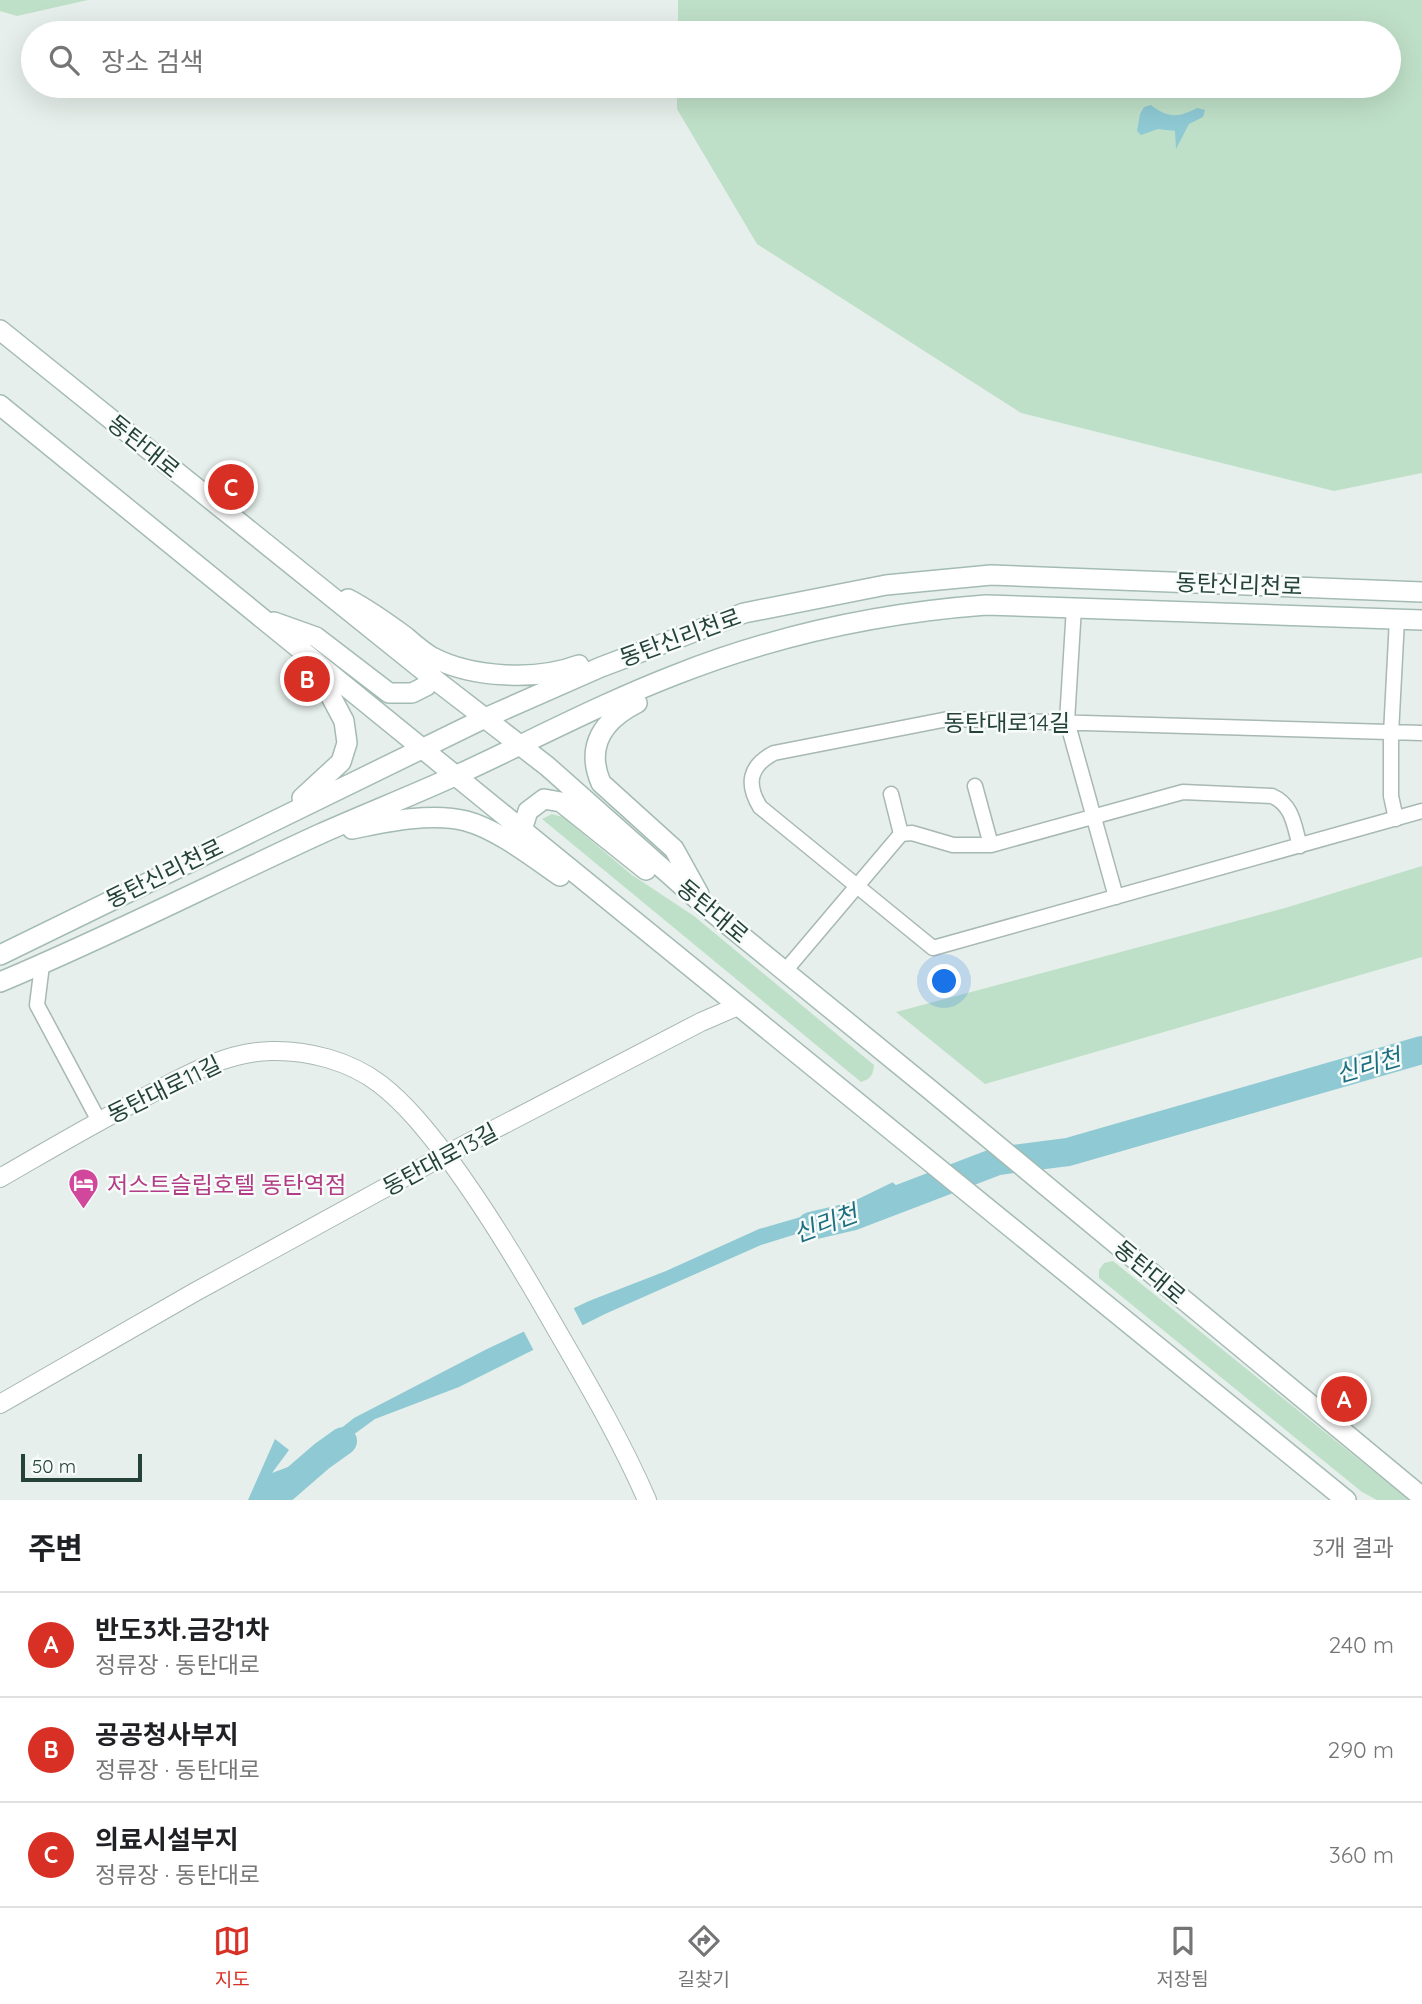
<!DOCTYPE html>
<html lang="ko">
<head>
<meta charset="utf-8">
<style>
	:root { --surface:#fff; --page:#f2f2f2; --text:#202124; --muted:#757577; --line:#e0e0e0; --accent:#d93025 }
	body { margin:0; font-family:Quicksand,"Noto Sans KR",sans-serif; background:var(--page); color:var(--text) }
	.scale { position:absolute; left:21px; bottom:18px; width:121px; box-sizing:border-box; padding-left:7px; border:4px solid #24423a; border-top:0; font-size:19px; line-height:24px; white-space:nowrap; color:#24423a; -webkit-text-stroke:5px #f7fbf9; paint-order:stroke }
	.you { position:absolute; left:945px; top:982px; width:24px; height:24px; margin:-18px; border:5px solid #fff; border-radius:50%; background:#1a73e8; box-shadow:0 0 0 10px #1a73e833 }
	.badge { display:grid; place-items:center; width:46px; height:46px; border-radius:50%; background:var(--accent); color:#fff; font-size:23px; font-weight:700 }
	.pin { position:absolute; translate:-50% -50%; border:4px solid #fff; box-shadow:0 2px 7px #0006 }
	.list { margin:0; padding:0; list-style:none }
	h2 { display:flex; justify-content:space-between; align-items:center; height:91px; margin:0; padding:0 28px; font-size:30px }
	h2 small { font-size:23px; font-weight:400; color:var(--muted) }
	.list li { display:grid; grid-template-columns:46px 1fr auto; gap:21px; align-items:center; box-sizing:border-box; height:105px; padding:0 28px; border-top:2px solid var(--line) }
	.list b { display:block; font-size:26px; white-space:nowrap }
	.list p { margin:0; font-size:23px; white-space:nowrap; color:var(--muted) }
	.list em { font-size:23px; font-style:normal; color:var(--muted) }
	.icon { flex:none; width:38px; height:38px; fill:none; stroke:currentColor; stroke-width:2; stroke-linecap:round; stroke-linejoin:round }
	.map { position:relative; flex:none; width:1422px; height:1500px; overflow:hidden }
	.search { position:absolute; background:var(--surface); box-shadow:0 7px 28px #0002; left:21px; right:21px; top:21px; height:77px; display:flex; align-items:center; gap:18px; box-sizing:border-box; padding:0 24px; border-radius:38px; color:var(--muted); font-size:26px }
	.sheet { height:406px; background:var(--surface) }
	nav { display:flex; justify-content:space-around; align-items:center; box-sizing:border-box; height:98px; border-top:2px solid var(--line); background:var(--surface); font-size:19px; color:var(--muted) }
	nav a { display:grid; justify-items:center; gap:4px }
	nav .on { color:var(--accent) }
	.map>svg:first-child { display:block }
	.green { fill:#bfe0c8 }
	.water { fill:#8ec9d4 }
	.pier { fill:#e6efeb }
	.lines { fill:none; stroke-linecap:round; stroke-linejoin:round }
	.river { stroke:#8ec9d4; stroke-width:28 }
	.minor-casing { stroke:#a8b8b2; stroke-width:17 }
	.tertiary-casing { stroke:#a8b8b2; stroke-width:20 }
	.secondary-casing { stroke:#a4bbb3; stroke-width:22 }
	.minor { stroke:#fff; stroke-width:14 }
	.tertiary { stroke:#fff; stroke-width:18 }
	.secondary { stroke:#fff; stroke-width:19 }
	.labels { text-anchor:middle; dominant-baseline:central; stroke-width:5; stroke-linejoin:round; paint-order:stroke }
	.street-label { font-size:23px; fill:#24423a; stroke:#f7fbf9 }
	.hotel-label { font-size:23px; fill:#b23c85; stroke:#f7fbf9; text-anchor:start }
	.water-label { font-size:24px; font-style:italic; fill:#1c6f80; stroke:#f7fbf9 }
</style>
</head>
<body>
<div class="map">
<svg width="1422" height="1500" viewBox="0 0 1422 1500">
	<rect width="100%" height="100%" fill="#e6efeb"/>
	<path class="green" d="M0 0H88L17 16 0 11Z
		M678 0H1422V473L1334 491 1021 413 757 244 677 109V86H1389V33H678Z
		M552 814 563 817 632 875 694 916 874 1065C873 1076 870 1079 861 1082L542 819Z
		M1422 866V957L985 1084 896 1012 1285 908Z
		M1113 1261 1409 1500H1377L1362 1492 1099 1278V1270L1104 1263Z"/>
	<path class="water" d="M1151 105C1167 118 1179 118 1197 108L1205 110 1203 117 1189 124 1176 149 1175 131 1158 129 1141 135 1137 131 1140 114 1144 107Z
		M959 1150 969 1162 854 1216 761 1245 605 1314 459 1387 375 1419 313 1464 271 1500H248L275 1439 289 1450 272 1473 296 1464 354 1418 487 1349 589 1301 666 1271 759 1229 852 1202Z"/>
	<path class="pier" d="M958 1147 972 1160 971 1165 907 1195 890 1180Z
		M572 1305 584 1328 535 1353 522 1328Z"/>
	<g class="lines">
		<path class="river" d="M811 1226 854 1216 998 1161 1068 1152 1422 1050
			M271 1500 322 1456 343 1441"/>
		<defs>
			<path id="minor" d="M1074 607 1067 721 1116 897
				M1422 733 948 719 774 753C749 766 746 784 760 807L933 948 1422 811
				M975 786 991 845
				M891 794 901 834
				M1396 819 1391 796V734L1397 619
				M42 965 37 1005 99 1121
				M785 971 901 834 912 833 953 845H991L1183 792 1272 796C1293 805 1294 826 1300 846"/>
			<path id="tertiary" d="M0 1178C47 1151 94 1123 143 1098 183 1077 224 1052 271 1051 308 1050 350 1061 380 1084 407 1105 427 1131 448 1158 488 1212 522 1269 555 1327 588 1384 621 1440 647 1500
				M0 1404 195 1292 445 1155 701 1022 738 1006"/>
			<path id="secondary" d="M0 330 429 675 547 766 706 907 928 1088 1422 1497
				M0 405 1346 1500
				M348 599C369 610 387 623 406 637 414 644 423 652 432 657 472 678 537 681 579 665
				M274 622 316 637 389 693H412L426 686 429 675
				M637 703C603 720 585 746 601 783L674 849 699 894
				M302 798 341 762 347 743 344 721 327 689 306 671
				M352 829C386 822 432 812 466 821 497 829 534 858 560 876
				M522 830 528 811 544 799 561 802 646 870
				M0 955 485 718 601 667 744 613 886 585 991 575 1422 592
				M0 982C108 937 213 883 320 834 365 814 411 796 457 775 529 742 600 704 675 675 776 635 878 613 986 605L1422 620"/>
		</defs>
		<use href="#minor" class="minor-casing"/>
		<use href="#tertiary" class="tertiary-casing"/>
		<use href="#secondary" class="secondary-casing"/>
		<use href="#minor" class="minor"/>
		<use href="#tertiary" class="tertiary"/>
		<use href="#secondary" class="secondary"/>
	</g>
	<defs>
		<symbol id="hotel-pin" viewBox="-11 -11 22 30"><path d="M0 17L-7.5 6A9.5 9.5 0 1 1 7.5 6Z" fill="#d1479c" stroke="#f7fbf9"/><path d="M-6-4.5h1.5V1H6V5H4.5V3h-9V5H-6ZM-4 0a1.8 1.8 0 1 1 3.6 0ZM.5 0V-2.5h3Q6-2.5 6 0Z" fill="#fff"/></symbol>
	</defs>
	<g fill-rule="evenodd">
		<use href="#hotel-pin" x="66" y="1166" width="35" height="47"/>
	</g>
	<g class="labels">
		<g class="street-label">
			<text transform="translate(144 446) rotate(39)">동탄대로</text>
			<text transform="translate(1239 584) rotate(2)">동탄신리천로</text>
			<text transform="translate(680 637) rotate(-20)">동탄신리천로</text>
			<text x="1007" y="722">동탄대로14길</text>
			<text transform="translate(164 873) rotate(-26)">동탄신리천로</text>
			<text transform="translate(713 911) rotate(40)">동탄대로</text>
			<text transform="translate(164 1089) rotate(-26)">동탄대로11길</text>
			<text transform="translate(440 1159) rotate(-28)">동탄대로13길</text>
			<text transform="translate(1150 1272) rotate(40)">동탄대로</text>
		</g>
		<g class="hotel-label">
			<text x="107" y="1184">저스트슬립호텔 동탄역점</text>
		</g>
		<g class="water-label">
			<text transform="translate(1368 1065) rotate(-16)">신리천</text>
			<text transform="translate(825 1223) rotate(-20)">신리천</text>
		</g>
	</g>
</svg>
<div class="scale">50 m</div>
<div class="you"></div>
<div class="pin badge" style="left:1344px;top:1399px">A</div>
<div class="pin badge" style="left:307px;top:679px">B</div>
<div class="pin badge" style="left:231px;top:487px">C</div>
<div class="search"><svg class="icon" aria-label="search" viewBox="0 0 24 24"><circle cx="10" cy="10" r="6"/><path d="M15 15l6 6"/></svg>장소 검색</div>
</div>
<section class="sheet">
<h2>주변<small>3개 결과</small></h2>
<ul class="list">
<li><span class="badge">A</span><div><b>반도3차.금강1차</b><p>정류장 · 동탄대로</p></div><em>240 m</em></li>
<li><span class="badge">B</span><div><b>공공청사부지</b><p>정류장 · 동탄대로</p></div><em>290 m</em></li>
<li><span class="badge">C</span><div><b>의료시설부지</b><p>정류장 · 동탄대로</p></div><em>360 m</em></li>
</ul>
</section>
<nav>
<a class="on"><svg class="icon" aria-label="map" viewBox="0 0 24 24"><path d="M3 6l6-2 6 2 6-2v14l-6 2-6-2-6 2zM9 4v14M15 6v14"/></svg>지도</a>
<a><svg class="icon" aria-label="directions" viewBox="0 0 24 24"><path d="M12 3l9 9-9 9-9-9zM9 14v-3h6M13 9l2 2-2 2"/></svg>길찾기</a>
<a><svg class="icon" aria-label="saved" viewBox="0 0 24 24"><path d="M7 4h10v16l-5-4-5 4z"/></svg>저장됨</a>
</nav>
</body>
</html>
